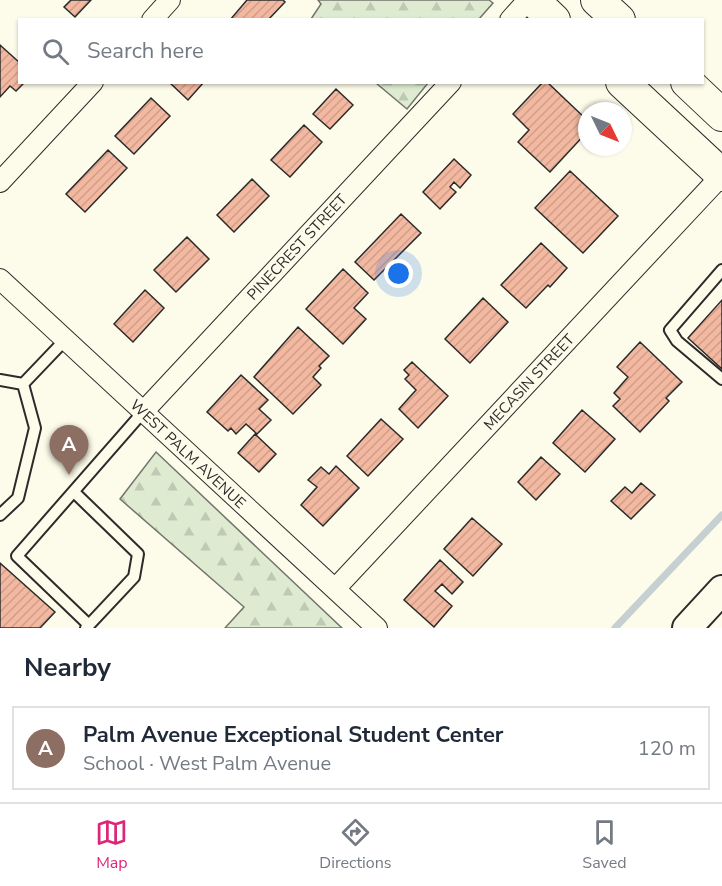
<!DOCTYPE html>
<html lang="en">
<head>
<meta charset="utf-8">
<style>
	:root { --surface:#fff; --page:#f6f6f7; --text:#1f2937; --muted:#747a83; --line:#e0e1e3; --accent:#db2777 }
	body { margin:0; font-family:"Nunito Sans",sans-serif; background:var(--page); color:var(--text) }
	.compass { position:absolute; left:578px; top:102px; width:54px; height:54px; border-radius:50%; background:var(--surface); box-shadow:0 2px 4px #0004; rotate:133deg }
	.you { position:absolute; left:399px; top:274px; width:21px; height:21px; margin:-15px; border:4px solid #fff; border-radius:50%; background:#1a73e8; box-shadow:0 0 0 9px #1a73e833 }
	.badge { display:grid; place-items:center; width:39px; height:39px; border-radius:50%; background:var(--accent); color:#fff; font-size:20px; font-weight:700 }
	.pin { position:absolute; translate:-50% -50px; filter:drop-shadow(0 2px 3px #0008) }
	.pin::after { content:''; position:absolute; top:32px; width:21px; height:18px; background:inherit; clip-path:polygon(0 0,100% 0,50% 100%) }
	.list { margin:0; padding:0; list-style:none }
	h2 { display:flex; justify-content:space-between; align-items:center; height:78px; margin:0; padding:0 24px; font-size:26px }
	h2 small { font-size:20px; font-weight:400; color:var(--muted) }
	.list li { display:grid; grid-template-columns:39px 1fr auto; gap:18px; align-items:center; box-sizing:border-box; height:84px; margin:0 12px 12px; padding:0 12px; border:2px solid var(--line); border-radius:0px }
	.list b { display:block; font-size:22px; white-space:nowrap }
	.list p { margin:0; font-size:20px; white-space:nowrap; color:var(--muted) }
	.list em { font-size:20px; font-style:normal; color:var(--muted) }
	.icon { flex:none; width:33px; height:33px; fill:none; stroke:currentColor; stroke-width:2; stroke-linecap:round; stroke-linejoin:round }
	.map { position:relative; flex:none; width:722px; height:628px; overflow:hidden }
	.search { position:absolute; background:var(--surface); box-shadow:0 2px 4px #0004; left:18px; right:18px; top:18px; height:66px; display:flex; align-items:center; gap:15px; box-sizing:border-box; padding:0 21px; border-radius:0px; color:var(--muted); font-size:22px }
	.sheet { height:174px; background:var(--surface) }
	nav { display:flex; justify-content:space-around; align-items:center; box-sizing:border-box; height:84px; border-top:2px solid var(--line); background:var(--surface); font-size:16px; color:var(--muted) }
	nav a { display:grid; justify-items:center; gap:3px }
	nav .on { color:var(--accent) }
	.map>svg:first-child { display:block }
	.forest { fill:url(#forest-firs); stroke:#74746e; stroke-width:1.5 }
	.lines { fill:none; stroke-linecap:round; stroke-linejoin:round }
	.stream { stroke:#c7d0d0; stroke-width:7 }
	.building { fill:url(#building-hatch); stroke:#2b2b2b; stroke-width:1.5 }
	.lane-casing { stroke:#2b2b2b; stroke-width:14 }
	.street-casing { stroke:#2b2b2b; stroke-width:22 }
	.secondary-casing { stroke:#2b2b2b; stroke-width:32 }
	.primary-casing { stroke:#2b2b2b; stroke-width:34 }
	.lane { stroke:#fdfbea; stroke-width:10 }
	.street { stroke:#fdfbea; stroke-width:20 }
	.secondary { stroke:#fdfbea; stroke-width:28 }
	.primary { stroke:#fdfbea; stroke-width:32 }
	.labels { text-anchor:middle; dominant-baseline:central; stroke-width:4.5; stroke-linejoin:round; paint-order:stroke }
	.street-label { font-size:15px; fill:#2b2b2b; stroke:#fdfbea }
</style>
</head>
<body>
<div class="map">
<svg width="722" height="628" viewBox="0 0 722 628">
	<defs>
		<pattern id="forest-firs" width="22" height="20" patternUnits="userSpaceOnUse" patternTransform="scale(1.5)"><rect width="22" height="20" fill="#deebd1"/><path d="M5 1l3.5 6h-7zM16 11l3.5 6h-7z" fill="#bfcab4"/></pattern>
		<pattern id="building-hatch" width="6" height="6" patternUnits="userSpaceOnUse" patternTransform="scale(1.5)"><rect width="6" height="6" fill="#f2b8a0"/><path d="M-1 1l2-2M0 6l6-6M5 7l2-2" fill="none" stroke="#d09e8a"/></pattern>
	</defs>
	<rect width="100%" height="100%" fill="#fdfbea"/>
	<path class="forest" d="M318 0H489L493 3 479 19H311L321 4Z
		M376 83H428L407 109Z
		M156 452 342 628H225L244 607 120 499Z"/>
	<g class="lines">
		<path class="stream" d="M615 628 722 515"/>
	</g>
	<path class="building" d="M71 0H91L75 17 64 7Z
		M247 0H283L285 2 268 20H230Z
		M0 45 20 63V82L24 83 16 91 10 86 0 97Z
		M169 82H204L188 100Z
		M543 82H547L587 120V132L550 172 518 142 529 130 513 114Z
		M336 89 353 105 330 129 313 114Z
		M151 98 170 116 134 154 115 136Z
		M304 125 322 142 290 177 271 160Z
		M108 150 127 168 85 212 66 194Z
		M454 159 471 175 460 188 454 182 450 187 456 192 440 209 423 192Z
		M570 171 618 216 583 253 535 208Z
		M252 179 269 196 234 232 217 215Z
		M401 214 421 233 374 280 355 262Z
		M187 237 209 259 176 292 154 270Z
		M541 243 567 268 550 287 548 285 526 308 501 285Z
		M343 269 368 293 354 308 366 319 343 344 306 309Z
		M145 290 164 308 133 342 114 324Z
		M483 298 508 322 470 363 445 339Z
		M722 300V369L688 338Z
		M298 327 329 356 319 366 321 368 313 377 321 385 293 414 254 377Z
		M640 342 682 382 666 398 669 401 640 432 613 406 620 399 614 393 628 377 617 367Z
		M412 362 448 396 418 428 399 409 416 390 405 379 409 375 404 370Z
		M241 375 268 400 259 409 271 420 257 434 246 424 236 434 231 428 228 431 207 412Z
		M582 410 615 439 585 472 553 443Z
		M381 419 403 439 368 476 347 456Z
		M255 434 276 454 259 472 238 453Z
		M541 457 560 474 536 500 518 482Z
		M336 466 359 488 323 526 301 505 317 487 308 480 321 467 329 474Z
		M641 483 655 495 631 519 611 501 625 487 632 493Z
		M472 518 502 544 473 576 444 549Z
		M440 560 463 582 452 594 442 584 435 591 452 606 434 627 404 600Z
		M0 563 55 612 40 628H0Z"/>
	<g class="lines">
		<defs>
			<path id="lane" d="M722 270 670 330 677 341 722 379
				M0 380 23 384
				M23 384 65 340
				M74 492 138 554 134 577 89 625
				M0 515 18 498 35 428 23 384
				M86 628 89 625 17 556 143 412"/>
			<path id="street" d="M152 20 170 0
				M510 20 528 0
				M0 182 93 82
				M0 279 377 628
				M143 412 451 82
				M335 589 722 175"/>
			<path id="secondary" d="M687 628 722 590"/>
			<path id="primary" d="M533 0 554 20
				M597 0 619 20
				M622 82 722 175
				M687 82 722 115"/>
		</defs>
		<use href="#lane" class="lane-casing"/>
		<use href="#street" class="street-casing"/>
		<use href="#secondary" class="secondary-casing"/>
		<use href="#primary" class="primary-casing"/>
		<use href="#lane" class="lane"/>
		<use href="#street" class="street"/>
		<use href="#secondary" class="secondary"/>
		<use href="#primary" class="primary"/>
	</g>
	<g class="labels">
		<g class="street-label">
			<text transform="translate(297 247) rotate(-47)">PINECREST STREET</text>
			<text transform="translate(529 382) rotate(-47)">MECASIN STREET</text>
			<text transform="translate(188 454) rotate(43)">WEST PALM AVENUE</text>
		</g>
	</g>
</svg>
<svg class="compass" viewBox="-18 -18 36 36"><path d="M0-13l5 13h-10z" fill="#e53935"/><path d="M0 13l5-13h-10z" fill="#747a83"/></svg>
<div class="you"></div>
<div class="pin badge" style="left:69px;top:475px;background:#8d6e63">A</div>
<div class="search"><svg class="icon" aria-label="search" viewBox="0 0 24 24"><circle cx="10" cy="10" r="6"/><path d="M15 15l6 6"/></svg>Search here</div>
</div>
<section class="sheet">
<h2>Nearby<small></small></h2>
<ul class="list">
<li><span class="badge" style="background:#8d6e63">A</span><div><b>Palm Avenue Exceptional Student Center</b><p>School · West Palm Avenue</p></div><em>120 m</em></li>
</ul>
</section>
<nav>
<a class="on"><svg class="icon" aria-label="map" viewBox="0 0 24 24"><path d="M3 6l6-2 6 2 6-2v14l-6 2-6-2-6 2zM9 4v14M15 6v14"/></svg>Map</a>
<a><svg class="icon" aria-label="directions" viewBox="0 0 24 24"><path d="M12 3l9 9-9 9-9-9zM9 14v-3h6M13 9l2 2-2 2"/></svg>Directions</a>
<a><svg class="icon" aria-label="saved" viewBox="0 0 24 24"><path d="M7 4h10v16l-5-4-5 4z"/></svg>Saved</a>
</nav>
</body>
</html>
